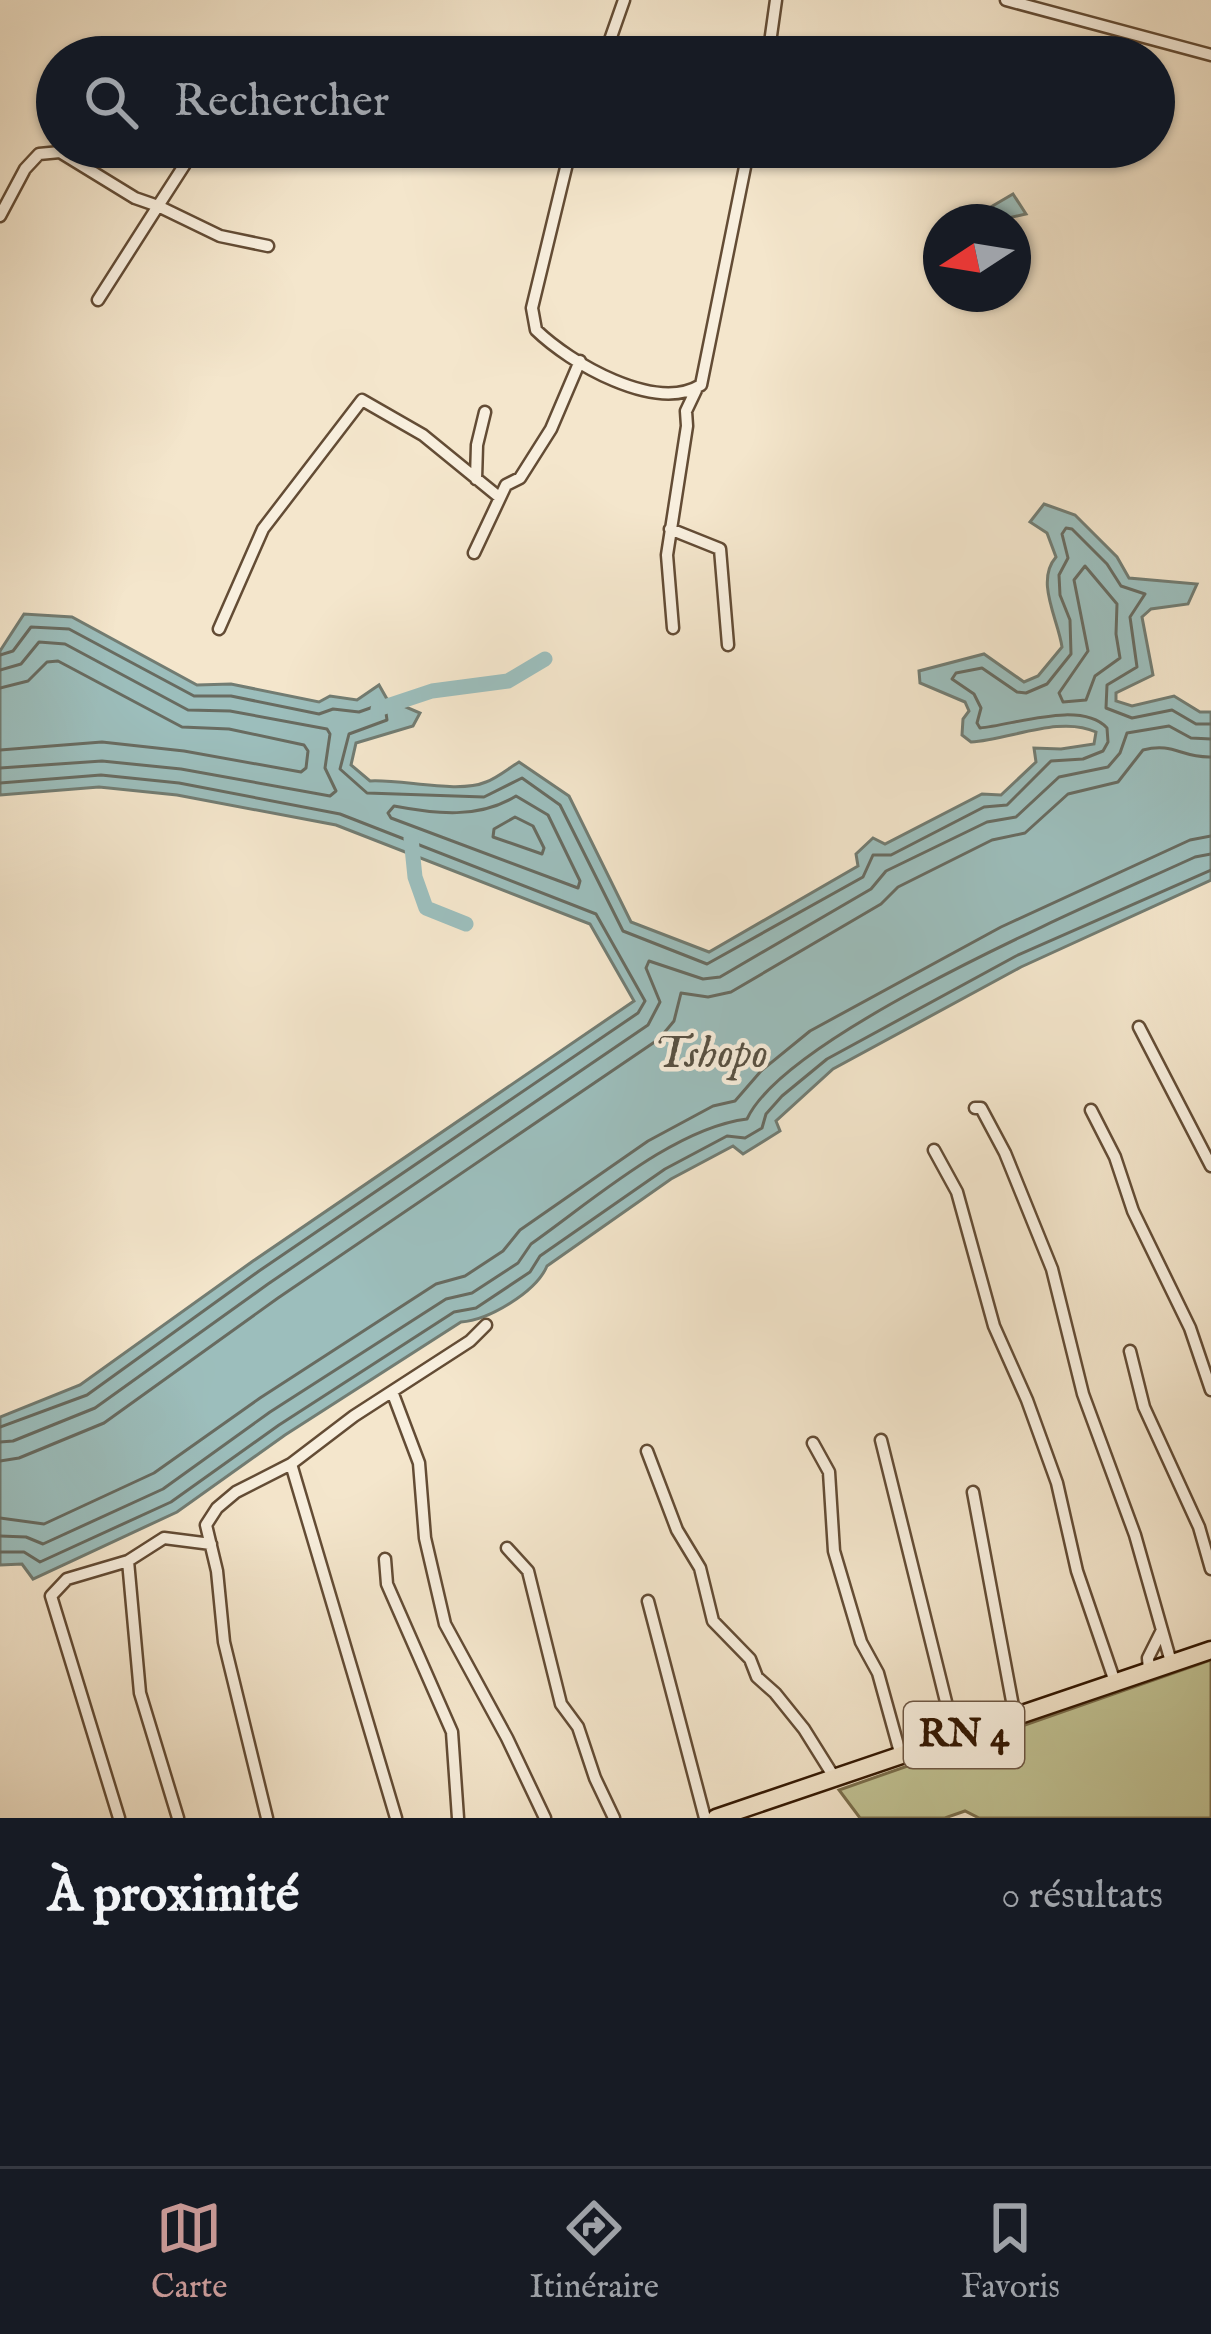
<!DOCTYPE html>
<html lang="fr">
<head>
<meta charset="utf-8">
<style>
	:root { --surface:#171b24; --page:#20242c; --text:#f1f3f6; --muted:#9ea1a6; --line:#363941; --accent:#c59692 }
	body { margin:0; font-family:"IM FELL English",serif; background:var(--page); color:var(--text) }
	.compass { position:absolute; left:923px; top:204px; width:108px; height:108px; border-radius:50%; background:var(--surface); box-shadow:0 3px 9px #0004; rotate:258deg }
	.list { margin:0; padding:0; list-style:none }
	h2 { display:flex; justify-content:space-between; align-items:center; height:156px; margin:0; padding:0 48px; font-size:51px }
	h2 small { font-size:39px; font-weight:400; color:var(--muted) }
	.icon { flex:none; width:66px; height:66px; fill:none; stroke:currentColor; stroke-width:2; stroke-linecap:round; stroke-linejoin:round }
	.map { position:relative; flex:none; width:1211px; height:1818px; overflow:hidden }
	.search { position:absolute; background:var(--surface); box-shadow:0 3px 9px #0004; left:36px; right:36px; top:36px; height:132px; display:flex; align-items:center; gap:30px; box-sizing:border-box; padding:0 42px; border-radius:66px; color:var(--muted); font-size:45px }
	.sheet { height:348px; background:var(--surface) }
	nav { display:flex; justify-content:space-around; align-items:center; box-sizing:border-box; height:168px; border-top:3px solid var(--line); background:var(--surface); font-size:33px; color:var(--muted) }
	nav a { display:grid; justify-items:center; gap:6px }
	nav .on { color:var(--accent) }
	.map>svg:first-child { display:block }
	.green { fill:#c1c394; stroke:#7a6e4c; stroke-width:3 }
	.water { fill:#9cbebc; stroke:#727c72; stroke-width:3 }
	.lines { fill:none; stroke-linecap:round; stroke-linejoin:round }
	.shore { stroke:#686b60; stroke-width:3 }
	.river { stroke:#9cbebc; stroke-width:15 }
	.minor-casing { stroke:#634c35; stroke-width:15 }
	.trunk-casing { stroke:#331803; stroke-width:21 }
	.minor { stroke:#f8efde; stroke-width:10 }
	.trunk { stroke:#f4e6cc; stroke-width:16 }
	.labels { text-anchor:middle; dominant-baseline:central; stroke-width:9; stroke-linejoin:round; paint-order:stroke }
	.shield { fill:#f8efde; stroke:#6e5845; stroke-width:3 }
	.shield-label { font-size:39px; font-weight:bold; fill:#331803 }
	.water-label { font-size:45px; font-style:italic; fill:#585244; stroke:#f8efde }
</style>
</head>
<body>
<div class="map">
<svg width="1211" height="1818" viewBox="0 0 1211 1818">
	<rect width="100%" height="100%" fill="#f4e6cc"/>
	<filter id="stains"><feTurbulence type="fractalNoise" baseFrequency=".00167" numOctaves="4"/><feColorMatrix values="0 0 0 0 .2 0 0 0 0 .09 0 0 0 0 .02 0 0 0 .5 -.17"/></filter>
	<radialGradient id="worn" r=".72"><stop offset=".6" stop-color="#630" stop-opacity="0"/><stop offset="1" stop-color="#630" stop-opacity=".3"/></radialGradient>
	<path class="green" d="M1211 1660V1818H979L965 1811 945 1818H860L839 1790Z"/>
	<path class="water" d="M1013 194 1026 214 990 222 989 208Z
		M1044 504 1075 515 1117 557 1129 578 1197 584 1188 604 1151 609 1142 617 1153 675 1116 693V701L1132 706 1174 696 1200 712H1211V880L1021 967 833 1069 776 1121 780 1131 743 1154 733 1146 671 1179 547 1266C536 1292 489 1320 461 1322L285 1435 177 1512 33 1579 22 1564 0 1565V1417L80 1385 253 1261 634 1001 590 924 336 825 177 795 99 787 0 795V651L24 614 72 617 197 685 231 684 319 702 330 696 357 700 379 685 387 699 420 713 413 726 356 743 351 765 370 781C402 779 458 794 486 782 497 778 509 768 519 762L569 796 631 922 709 952 858 866 856 854 873 838 885 844 982 794 1001 795 1036 762 1034 748 1061 749 1094 744 1096 732C1060 715 1009 740 971 742L962 735 963 719 969 711 965 702 920 683 919 671 984 654 1024 682 1038 676 1062 647C1058 619 1035 581 1056 557L1047 533 1030 522Z"/>
	<g class="lines">
		<path class="shore" d="M1085 566 1117 604 1116 634 1120 658 1095 676 1086 700 1063 702 1059 693 1088 651 1074 580Z
			M0 655 13 651 31 627 69 629 194 696H231L319 714 333 709 359 712 376 706 386 713 387 720 349 734 340 769 367 793 484 797 522 778 560 805 623 931 707 964 863 877 873 855H891L984 807 1007 805 1051 761 1083 759 1103 751 1108 742 1107 728C1081 700 1014 725 980 728L977 723 981 708 974 694 952 679 956 673 982 668 1017 692 1026 693 1047 684 1071 654 1070 620 1060 595 1059 575 1068 558 1062 534 1066 528 1072 529 1107 564 1121 586 1145 594 1130 617 1137 667 1107 685 1106 708 1132 718 1172 710 1196 724H1211
			M0 670 21 664 39 642 65 644 188 710 230 711 327 729 330 734 325 768 336 791 330 796 181 769 102 761 0 768
			M0 688 28 681 47 662 58 661 182 727 229 729 304 745 308 751 306 768 301 772 184 751 102 742 0 750
			M0 783 101 775 179 783 340 814 596 914 645 1001 638 1013 259 1271 87 1395 0 1427
			M516 796 548 815 580 881 578 888 391 818 388 813 394 806C436 814 479 819 516 796Z
			M515 817 533 826 544 848 542 854 493 837 494 829Z
			M0 1442 13 1441 95 1408 268 1284 648 1025 660 1002 646 968 649 961 703 979 720 977 871 889 886 871 987 822 1016 817 1059 777 1108 767 1120 753 1127 733 1169 726 1191 738 1211 739
			M0 1461 19 1458 104 1423 278 1298 659 1039 674 1021 681 993 708 997 731 992 881 904 898 887 992 840 1025 833 1068 794 1118 782 1143 750C1174 742 1181 758 1211 757
			M0 1518 44 1524 154 1473 260 1398 436 1284 465 1276 503 1251 520 1230 648 1141 713 1106 735 1101 761 1071 810 1031 1001 927 1190 840 1211 836
			M0 1536 26 1537 43 1544 163 1489 270 1412 446 1299 472 1293 518 1263 531 1244C592 1201 674 1128 747 1119 787 1032 1100 901 1195 857L1211 854
			M0 1552H24L40 1562 171 1502 279 1425 454 1312 476 1308 530 1272 540 1256 665 1169 727 1136 745 1138 762 1128 766 1114 782 1096 827 1059 1016 956 1211 870"/>
		<path class="river" d="M378 709 432 691 508 681 545 659
			M411 838 415 877 426 908 466 924"/>
		<defs>
			<path id="minor" d="M1006 0 1211 55
				M604 57 624 0
				M768 57 776 0
				M571 147 532 308 536 330C570 363 655 413 701 385L749 147
				M0 216 25 169 39 154 60 152 135 198 158 206 196 147
				M98 300 158 206 220 236 268 246
				M476 479 477 445 485 412
				M670 529 720 549 728 645
				M474 553 506 485 520 478 551 429 580 361
				M673 628 667 555 687 426 686 411 696 390
				M219 629 263 529 362 400 423 435 499 497
				M1139 1027 1211 1166
				M975 1108H981L1005 1153 1052 1269 1083 1394 1135 1535 1171 1662
				M1091 1110 1115 1157 1133 1211 1190 1328 1211 1390
				M934 1150 957 1192 994 1326 1027 1400 1057 1483 1077 1571 1115 1682
				M1130 1351 1144 1407 1199 1527 1211 1569
				M393 1394 419 1463 425 1538 445 1624 507 1738 545 1818
				M881 1440 955 1738
				M813 1443 829 1472 834 1551 861 1642 878 1673 901 1756
				M647 1451 677 1530 700 1568 713 1621 750 1659 757 1677 775 1693 804 1729 834 1777
				M291 1464 396 1818
				M973 1492 1015 1717
				M507 1548 528 1571 561 1704 578 1727 595 1778 614 1818
				M385 1559 387 1584 452 1732 458 1818
				M128 1561 140 1693 178 1818
				M648 1601 705 1818
				M1149 1670 1148 1658 1162 1630
				M119 1818 51 1596 67 1579 128 1561 164 1538 211 1544
				M267 1818 224 1642 217 1571 206 1525 217 1508 236 1492 291 1464 354 1416 470 1341 486 1325"/>
			<path id="trunk" d="M716 1818 1211 1650"/>
		</defs>
		<use href="#minor" class="minor-casing"/>
		<use href="#trunk" class="trunk-casing"/>
		<use href="#minor" class="minor"/>
		<use href="#trunk" class="trunk"/>
	</g>
	<g class="labels">
		<rect class="shield" x="904" y="1702" width="120" height="66" rx="9"/>
		<g class="shield-label">
			<text x="964" y="1735">RN 4</text>
		</g>
		<g class="water-label">
			<text x="711" y="1054">Tshopo</text>
		</g>
	</g>
	<rect width="100%" height="100%" filter="url(#stains)"/>
	<rect width="100%" height="100%" fill="url(#worn)"/>
</svg>
<svg class="compass" viewBox="-18 -18 36 36"><path d="M0-13l5 13h-10z" fill="#e53935"/><path d="M0 13l5-13h-10z" fill="#9ea1a6"/></svg>
<div class="search"><svg class="icon" aria-label="search" viewBox="0 0 24 24"><circle cx="10" cy="10" r="6"/><path d="M15 15l6 6"/></svg>Rechercher</div>
</div>
<section class="sheet">
<h2>À proximité<small>0 résultats</small></h2>
<ul class="list">
</ul>
</section>
<nav>
<a class="on"><svg class="icon" aria-label="map" viewBox="0 0 24 24"><path d="M3 6l6-2 6 2 6-2v14l-6 2-6-2-6 2zM9 4v14M15 6v14"/></svg>Carte</a>
<a><svg class="icon" aria-label="directions" viewBox="0 0 24 24"><path d="M12 3l9 9-9 9-9-9zM9 14v-3h6M13 9l2 2-2 2"/></svg>Itinéraire</a>
<a><svg class="icon" aria-label="saved" viewBox="0 0 24 24"><path d="M7 4h10v16l-5-4-5 4z"/></svg>Favoris</a>
</nav>
</body>
</html>
